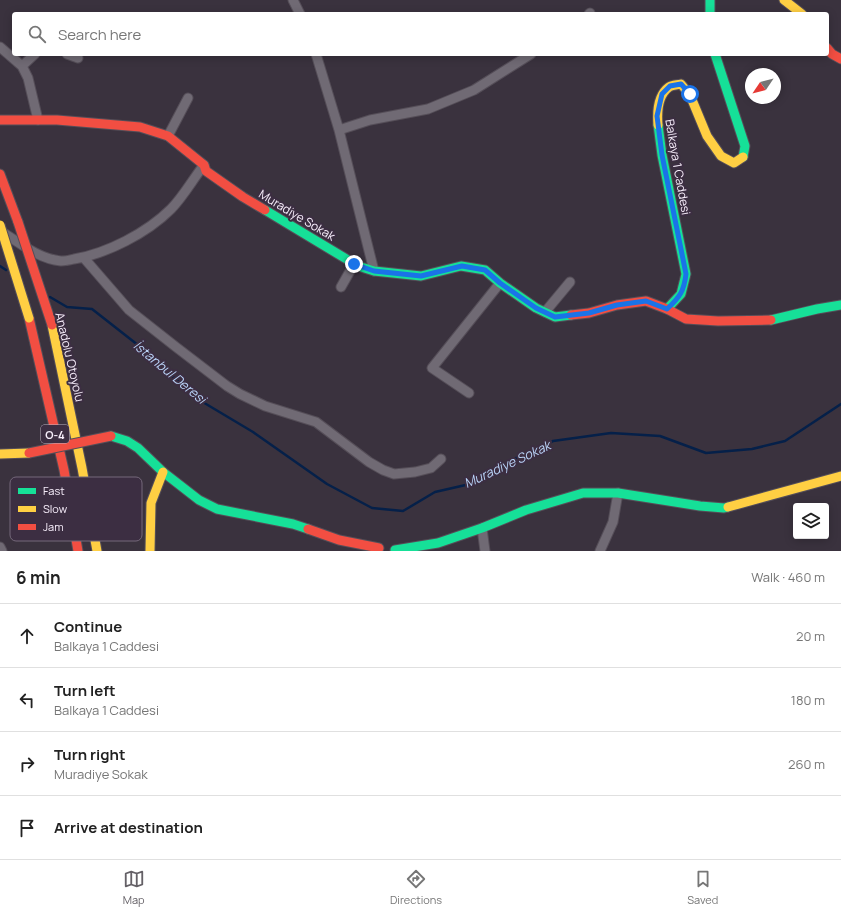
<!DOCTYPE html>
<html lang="en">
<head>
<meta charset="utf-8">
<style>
	:root { --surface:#fff; --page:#f6f6f6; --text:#222; --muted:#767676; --line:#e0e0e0; --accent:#646066 }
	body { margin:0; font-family:Manrope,sans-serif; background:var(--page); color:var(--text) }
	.controls { position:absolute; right:12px; bottom:12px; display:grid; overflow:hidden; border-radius:4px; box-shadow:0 2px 10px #0003 }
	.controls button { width:36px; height:36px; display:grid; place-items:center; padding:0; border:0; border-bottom:1px solid var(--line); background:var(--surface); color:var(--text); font:20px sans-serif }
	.compass { position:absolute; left:745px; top:68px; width:36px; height:36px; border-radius:50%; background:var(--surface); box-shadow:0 2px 10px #0003; rotate:235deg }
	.stop { position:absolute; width:12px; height:12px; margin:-9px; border:3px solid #1a73e8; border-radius:50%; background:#fff }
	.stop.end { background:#1a73e8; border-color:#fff; box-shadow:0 1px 4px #0008 }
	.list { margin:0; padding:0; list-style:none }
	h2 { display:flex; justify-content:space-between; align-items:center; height:52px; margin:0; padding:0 16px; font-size:17px }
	h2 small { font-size:13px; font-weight:400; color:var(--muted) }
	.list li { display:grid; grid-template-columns:26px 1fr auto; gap:12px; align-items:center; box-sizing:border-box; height:64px; padding:0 16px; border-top:1px solid var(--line) }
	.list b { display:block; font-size:15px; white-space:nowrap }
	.list p { margin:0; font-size:13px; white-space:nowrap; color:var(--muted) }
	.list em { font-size:13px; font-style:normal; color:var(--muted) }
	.icon { flex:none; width:22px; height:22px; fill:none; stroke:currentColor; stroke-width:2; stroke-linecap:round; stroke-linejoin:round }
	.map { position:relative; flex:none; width:841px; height:551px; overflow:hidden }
	.search { position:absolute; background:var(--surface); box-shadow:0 2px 10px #0003; left:12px; right:12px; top:12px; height:44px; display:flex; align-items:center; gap:10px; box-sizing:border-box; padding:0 14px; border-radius:4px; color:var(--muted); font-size:15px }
	.sheet { height:308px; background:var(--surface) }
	nav { display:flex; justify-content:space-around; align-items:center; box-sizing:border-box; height:56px; border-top:1px solid var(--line); background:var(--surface); font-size:11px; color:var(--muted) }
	nav a { display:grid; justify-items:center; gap:2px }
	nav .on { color:var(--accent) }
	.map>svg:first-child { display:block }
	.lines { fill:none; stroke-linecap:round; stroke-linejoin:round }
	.stream { stroke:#052049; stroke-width:2.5 }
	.street-casing { stroke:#554e58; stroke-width:11 }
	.fast-casing { stroke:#554e58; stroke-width:11 }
	.slow-casing { stroke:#554e58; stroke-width:11 }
	.jam-casing { stroke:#554e58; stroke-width:11 }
	.street { stroke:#706a74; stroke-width:9 }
	.fast { stroke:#16e098; stroke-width:9 }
	.slow { stroke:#ffcf43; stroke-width:9 }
	.jam { stroke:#f24e42; stroke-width:9 }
	.slow-bridge-casing { stroke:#554e58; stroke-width:11; stroke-linecap:butt }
	.jam-bridge-casing { stroke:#554e58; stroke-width:11; stroke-linecap:butt }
	.slow-bridge { stroke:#ffcf43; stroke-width:9 }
	.jam-bridge { stroke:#f24e42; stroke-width:9 }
	.route { stroke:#1a73e8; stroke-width:5 }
	.labels { text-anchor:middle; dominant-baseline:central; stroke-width:4; stroke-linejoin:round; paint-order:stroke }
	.shield { fill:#3c2e42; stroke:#bfb4c4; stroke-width:1 }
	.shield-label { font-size:11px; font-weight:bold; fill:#f7eefb }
	.street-label { font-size:12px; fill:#f7eefb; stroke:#3c2e42 }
	.water-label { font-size:13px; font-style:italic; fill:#b9d3f7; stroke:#3c2e42 }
	.key { fill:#3c2e42; stroke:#74687a; stroke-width:1 }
	.key-label { font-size:11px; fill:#f7eefb }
</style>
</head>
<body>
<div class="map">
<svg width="841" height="551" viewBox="0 0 841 551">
	<rect width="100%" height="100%" fill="#3a323e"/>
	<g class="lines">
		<path class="stream" d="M0 266 6 270
			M50 297 67 307 92 309 143 349 196 398 253 432 327 484 372 508 403 511 435 492 470 484 510 461 553 441 611 433 660 436 706 453 752 449 785 441 841 404"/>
		<defs>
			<path id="street" d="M293 0 300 14
				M589 14 590 13
				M0 47 22 66 28 78 38 120
				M67 54 78 58
				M316 54 339 130 374 271
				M22 66 35 54
				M339 130 370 120 428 109 474 90 531 54
				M168 136 188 98
				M4 233C22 245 40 259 61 261 65 261 70 260 74 259 106 254 147 233 171 209 183 197 193 179 204 165
				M84 258 129 310 176 347 227 386 240 394 265 406 316 422 369 462 383 470 394 474 415 472 431 468 441 459
				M341 287 354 264
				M545 312 570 282
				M469 393 432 368 500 283
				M482 528 485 551
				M0 547 2 551
				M600 551 613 522 618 493"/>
			<path id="fast" d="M710 0V14
				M715 54 745 146 743 157
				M658 125 662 155 686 274 681 294 667 309
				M265 210 358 266 374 271 421 276 461 266 485 270 500 283 536 308 555 317 571 315
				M771 320 817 309 841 305
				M111 436 127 441 138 448 163 472 199 500 217 509 293 524 308 529
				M395 550 438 543 482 528 526 510 583 493H618L700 506 724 508 728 507"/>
			<path id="slow" d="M784 0 802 14
				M658 125C657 113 658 95 669 87 672 85 677 85 681 84L690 95 707 136 721 156 734 163 743 157
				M52 325 82 468 97 551
				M0 454 29 453
				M728 507 841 476
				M150 551 151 503 163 472"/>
			<path id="jam" d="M827 48 832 54 841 59
				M0 120H57L140 127 168 136 204 165 206 171 243 197 265 210
				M0 174 18 222
				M571 315 589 313 617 305 646 301 667 309 686 319 718 321 771 320
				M29 318 64 470 78 551
				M308 529 339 540 379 548"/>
		</defs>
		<use href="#street" class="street-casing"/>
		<use href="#fast" class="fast-casing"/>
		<use href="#slow" class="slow-casing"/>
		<use href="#jam" class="jam-casing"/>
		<use href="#street" class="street"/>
		<use href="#fast" class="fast"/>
		<use href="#slow" class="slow"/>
		<use href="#jam" class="jam"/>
		<defs>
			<path id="slow-bridge" d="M0 225 29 318"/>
			<path id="jam-bridge" d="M18 222 52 325
				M29 453 111 436"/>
		</defs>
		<use href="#slow-bridge" class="slow-bridge-casing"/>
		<use href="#jam-bridge" class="jam-bridge-casing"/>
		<use href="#slow-bridge" class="slow-bridge"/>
		<use href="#jam-bridge" class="jam-bridge"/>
	</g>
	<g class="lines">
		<path class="route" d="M354 264 374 271 421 276 462 266 485 270 500 283 536 308 555 317 589 313 617 305 646 301 667 309C680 297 684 291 686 274L662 155 657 116 662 94 670 86 681 84 690 94"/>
	</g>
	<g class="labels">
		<rect class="shield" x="41" y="425" width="28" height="18" rx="3"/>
		<g class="shield-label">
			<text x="55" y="434">O-4</text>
		</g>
		<g class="street-label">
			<text transform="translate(678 167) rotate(80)">Balkaya 1 Caddesi</text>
			<text transform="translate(297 215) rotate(31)">Muradiye Sokak</text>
			<text transform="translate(70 357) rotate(77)">Anadolu Otoyolu</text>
		</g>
		<g class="water-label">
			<text transform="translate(170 372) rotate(40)">İstanbul Deresi</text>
			<text transform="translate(507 464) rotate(-25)">Muradiye Sokak</text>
		</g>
	</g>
	<rect x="10" y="477" width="132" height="64" rx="6" class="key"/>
	<rect x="18" y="488" width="18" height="6" fill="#16e098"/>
	<rect x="18" y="506" width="18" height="6" fill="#ffcf43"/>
	<rect x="18" y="524" width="18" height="6" fill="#f24e42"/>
	<g class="key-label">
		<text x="43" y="495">Fast</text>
		<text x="43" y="513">Slow</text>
		<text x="43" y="531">Jam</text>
	</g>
</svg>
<div class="controls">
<button><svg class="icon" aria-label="layers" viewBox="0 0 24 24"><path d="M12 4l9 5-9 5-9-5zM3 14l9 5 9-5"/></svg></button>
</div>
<svg class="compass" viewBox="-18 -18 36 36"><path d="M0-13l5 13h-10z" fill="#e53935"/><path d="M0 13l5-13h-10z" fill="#767676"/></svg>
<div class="stop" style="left:690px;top:94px"></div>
<div class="stop end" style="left:354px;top:264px"></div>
<div class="search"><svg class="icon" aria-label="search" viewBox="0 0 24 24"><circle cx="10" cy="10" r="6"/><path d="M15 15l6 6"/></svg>Search here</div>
</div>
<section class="sheet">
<h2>6 min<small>Walk · 460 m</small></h2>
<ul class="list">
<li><svg class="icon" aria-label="ahead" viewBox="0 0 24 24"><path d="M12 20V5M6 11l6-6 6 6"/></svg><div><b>Continue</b><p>Balkaya 1 Caddesi</p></div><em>20 m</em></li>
<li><svg class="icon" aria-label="left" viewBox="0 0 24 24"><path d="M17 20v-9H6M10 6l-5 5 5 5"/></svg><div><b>Turn left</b><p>Balkaya 1 Caddesi</p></div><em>180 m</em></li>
<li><svg class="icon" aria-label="right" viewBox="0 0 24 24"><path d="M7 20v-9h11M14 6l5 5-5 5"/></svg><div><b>Turn right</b><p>Muradiye Sokak</p></div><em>260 m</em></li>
<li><svg class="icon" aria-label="arrive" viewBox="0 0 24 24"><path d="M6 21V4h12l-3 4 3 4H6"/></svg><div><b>Arrive at destination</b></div></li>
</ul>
</section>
<nav>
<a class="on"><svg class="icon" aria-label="map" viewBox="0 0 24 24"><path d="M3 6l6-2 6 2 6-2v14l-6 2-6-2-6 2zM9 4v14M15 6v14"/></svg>Map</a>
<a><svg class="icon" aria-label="directions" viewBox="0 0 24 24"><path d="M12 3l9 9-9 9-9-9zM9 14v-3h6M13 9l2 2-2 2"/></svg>Directions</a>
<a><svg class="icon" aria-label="saved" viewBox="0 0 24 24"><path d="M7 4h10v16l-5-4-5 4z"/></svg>Saved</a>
</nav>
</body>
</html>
